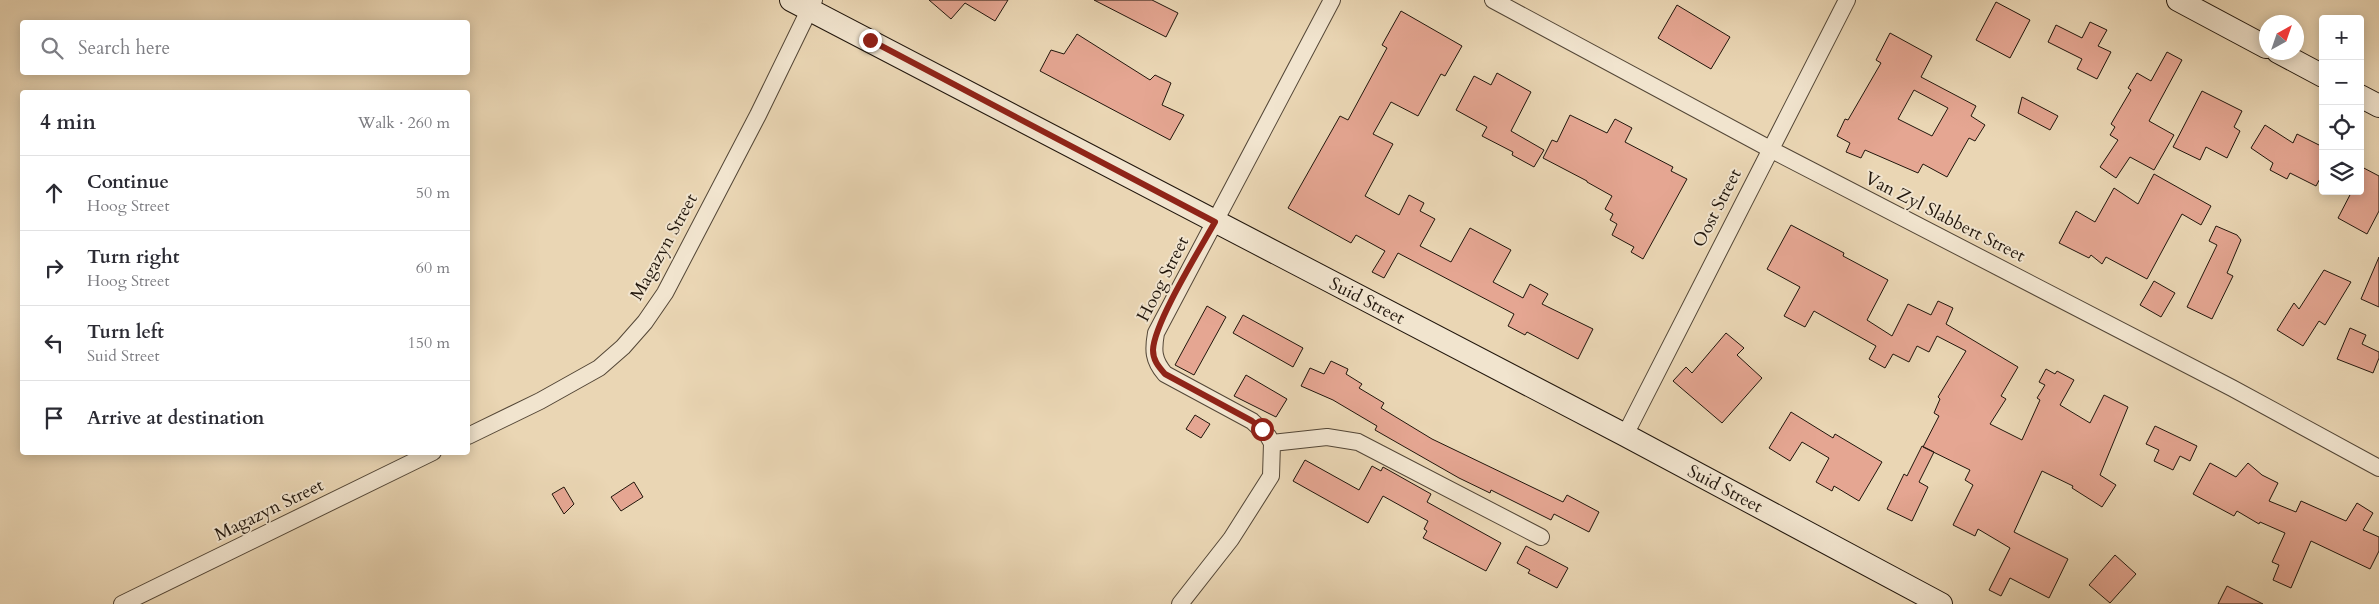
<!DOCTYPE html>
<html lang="en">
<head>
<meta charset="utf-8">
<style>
	:root { --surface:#fff; --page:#f7f7f7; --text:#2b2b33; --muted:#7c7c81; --line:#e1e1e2 }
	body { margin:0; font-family:Cardo,serif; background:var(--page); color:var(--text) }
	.controls { position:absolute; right:15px; top:15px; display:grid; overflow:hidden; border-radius:5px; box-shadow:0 2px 12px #0003 }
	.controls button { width:45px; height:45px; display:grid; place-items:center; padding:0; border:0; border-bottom:1px solid var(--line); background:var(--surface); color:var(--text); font:25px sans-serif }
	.compass { position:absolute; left:2259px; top:15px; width:45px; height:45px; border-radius:50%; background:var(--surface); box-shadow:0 2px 12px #0003; rotate:40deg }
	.stop { position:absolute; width:15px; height:15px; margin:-11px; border:4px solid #8f2418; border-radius:50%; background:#fff }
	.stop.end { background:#8f2418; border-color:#fff; box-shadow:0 1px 5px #0008 }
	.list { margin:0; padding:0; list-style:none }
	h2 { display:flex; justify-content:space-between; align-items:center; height:65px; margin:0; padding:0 20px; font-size:21px }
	h2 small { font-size:16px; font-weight:400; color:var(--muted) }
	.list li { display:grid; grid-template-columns:32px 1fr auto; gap:15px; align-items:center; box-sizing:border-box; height:75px; padding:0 20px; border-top:1px solid var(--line) }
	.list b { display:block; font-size:19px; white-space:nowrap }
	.list p { margin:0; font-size:16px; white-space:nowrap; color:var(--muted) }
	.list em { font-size:16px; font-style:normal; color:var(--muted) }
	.icon { flex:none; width:28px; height:28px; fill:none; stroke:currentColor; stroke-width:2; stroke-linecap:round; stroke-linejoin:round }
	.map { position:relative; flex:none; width:2379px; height:604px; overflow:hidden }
	.search { position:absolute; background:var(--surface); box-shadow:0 2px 12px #0003; left:20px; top:20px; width:450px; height:55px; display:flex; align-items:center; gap:12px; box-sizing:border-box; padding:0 18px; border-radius:5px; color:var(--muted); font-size:19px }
	.panel { position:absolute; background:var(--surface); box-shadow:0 2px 12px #0003; left:20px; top:90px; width:450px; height:365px; border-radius:5px }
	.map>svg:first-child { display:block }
	.building { fill:#e5a692; stroke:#21160c; fill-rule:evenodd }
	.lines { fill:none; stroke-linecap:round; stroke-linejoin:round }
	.street-casing { stroke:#534636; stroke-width:18 }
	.secondary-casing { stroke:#21160c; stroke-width:24 }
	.street { stroke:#f1e4ce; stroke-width:16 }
	.secondary { stroke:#f1e4ce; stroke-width:22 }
	.route { stroke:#8f2418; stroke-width:6 }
	.labels { text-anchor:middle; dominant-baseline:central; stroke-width:4; stroke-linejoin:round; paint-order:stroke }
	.street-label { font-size:18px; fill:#21160c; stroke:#f1e4ce }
</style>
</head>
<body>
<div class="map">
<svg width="2379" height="604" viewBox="0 0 2379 604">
	<rect width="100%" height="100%" fill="#ead6b4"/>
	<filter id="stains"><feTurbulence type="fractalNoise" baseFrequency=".004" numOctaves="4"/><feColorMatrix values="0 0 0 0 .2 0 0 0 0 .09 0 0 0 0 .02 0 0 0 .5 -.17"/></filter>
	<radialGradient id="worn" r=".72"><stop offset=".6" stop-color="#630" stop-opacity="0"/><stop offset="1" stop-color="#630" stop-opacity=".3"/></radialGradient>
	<path class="building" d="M929 0H1008L995 21 965 3 951 19Z
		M1094 0H1152L1178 13 1166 37Z
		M1996 2 2030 20 2010 58 1976 40Z
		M1677 5 1730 37 1711 69 1658 38Z
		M1401 11 1462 46 1445 76 1441 74 1418 116 1391 102 1373 134 1393 144 1365 196 1399 215 1409 195 1424 203 1420 211 1435 219 1420 246 1451 262 1470 228 1511 250 1493 282 1523 298 1530 284 1548 294 1542 304 1593 329 1578 359 1527 332 1525 335 1508 326 1514 314 1398 253 1384 278 1372 272 1385 251 1356 235 1351 243 1288 208 1340 116 1348 120 1387 48 1382 45Z
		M2090 22 2107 30 2098 46 2111 52 2097 79 2077 69 2082 59 2048 42 2056 25 2082 38Z
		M1890 33 1932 56 1921 77 1976 106 1971 116 1985 125 1975 141 1969 138 1947 177 1923 164 1918 173 1865 150 1861 158 1846 152 1850 143 1837 136 1845 119 1848 120 1881 63 1876 60ZM1914 90 1948 108 1932 136 1898 119Z
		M1077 34 1150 80 1155 75 1171 83 1162 105 1184 115 1170 140 1040 71 1051 50 1064 54Z
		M2167 52 2182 60 2149 121 2174 135 2154 170 2130 157 2116 178 2100 167 2118 140 2110 135 2115 127 2111 124 2131 90 2128 88 2137 73 2151 81Z
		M1497 73 1531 92 1511 131 1544 150 1534 167 1512 155 1513 152 1482 136 1487 127 1456 110 1474 76 1491 85Z
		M2202 91 2242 111 2234 127 2240 131 2227 158 2206 147 2200 160 2173 147Z
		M2022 97 2058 116 2050 130 2018 113Z
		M1570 115 1607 133 1615 119 1632 128 1625 142 1673 167 1671 171 1687 179 1643 259 1631 252 1634 247 1612 235 1617 224 1610 220 1613 214 1605 209 1612 196 1587 182V181L1543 158 1552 140 1557 142Z
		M2265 125 2293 143 2297 134 2323 147V173L2316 186 2290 173 2287 179 2270 170 2273 163 2251 148Z
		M2360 166 2379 176V211L2367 234 2338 218 2352 191H2360Z
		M2154 174 2211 206 2201 225 2182 214 2147 279 2106 257 2102 264 2091 255 2089 258 2059 243 2076 211 2095 222 2114 188 2138 204Z
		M1791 225 1844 253 1843 256 1888 280 1867 320 1892 336 1908 304 1931 315 1938 301 1953 308 1946 324 2018 367 2001 396 2006 399 1990 424 2022 440 2040 400 2037 398 2045 385 2039 382 2046 369 2055 374 2057 371 2074 380 2060 405 2090 423 2104 395 2128 407 2100 475 2116 485 2102 507 2072 488 2073 486 2042 471 2014 532 2068 559 2049 598 2010 578 2001 596 1989 590 2010 548 1978 529 1975 536 1953 525 1973 485 1965 480 1970 470 1923 447 1939 416 1934 413 1940 399 1938 397 1966 351 1937 336 1929 352 1917 346 1909 362 1893 354 1885 368 1869 359 1876 346 1814 311 1805 327 1784 316 1800 287 1767 269Z
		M2216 226 2237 235 2241 240 2227 273 2233 276 2212 319 2187 307 2217 245 2209 241Z
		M2379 257V307L2361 299Z
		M2324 270 2351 282 2325 325 2319 321 2303 346 2277 330 2294 303 2299 309Z
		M2154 281 2175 293 2161 317 2140 305Z
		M1207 306 1226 317 1194 375 1175 365Z
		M1243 315 1303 348 1293 367 1233 333Z
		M2350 328 2366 335 2362 344 2379 352V358L2373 373 2337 359Z
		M1726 333 1744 348 1737 355 1762 378 1722 423 1673 381 1686 367 1692 373Z
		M1331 361 1348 369 1346 374 1362 384 1359 388 1384 403 1381 408 1432 439 1563 502 1567 495 1599 512 1589 532 1554 514 1551 520 1491 490 1490 493 1459 478 1375 430 1377 426 1333 400 1301 386 1310 368 1324 374Z
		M1246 375 1287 399 1276 417 1234 396Z
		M1791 412 1833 438 1835 434 1882 462 1859 501 1834 486 1832 491 1816 482 1829 458 1802 442 1790 461 1769 448Z
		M1195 415 1210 424 1201 438 1186 429Z
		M2155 426 2197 446 2190 461 2180 456 2173 470 2154 461 2159 450 2146 444Z
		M1922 446 1934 452 1919 482 1928 487 1912 521 1887 509 1904 474 1907 476Z
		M1305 460 1359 490 1372 466 1381 471 1383 467 1431 494 1427 502 1501 543 1486 571 1423 538 1427 531 1424 529 1428 521 1383 496 1368 523 1293 481Z
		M2210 463 2236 477 2248 463 2262 475 2278 483 2269 501 2296 512 2301 501 2346 521 2357 503 2373 513 2363 530 2379 537V551L2370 569 2311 541 2291 588 2273 580 2279 565 2272 562 2285 533 2260 522 2259 524 2237 511 2234 516 2193 494Z
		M634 482 643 497 621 511 611 497Z
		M564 487 574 504 564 514 552 494Z
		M1526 546 1568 568 1557 588 1528 573 1530 570 1517 563Z
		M2115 555 2136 574 2110 603 2089 585Z
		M2227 586 2263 604H2218Z"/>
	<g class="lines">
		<defs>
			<path id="street" d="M1493 0 1770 149 2232 388 2379 468
				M1625 435 1847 0
				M468 436 540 401 599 368 623 347 645 322 665 293 758 115 814 0
				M1272 443 1327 437 1358 442 1541 537
				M122 604 433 452
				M1180 604 1231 539 1271 476 1272 443 1268 436 1252 421 1165 374C1153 360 1153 350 1156 333L1332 0"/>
			<path id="secondary" d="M791 0 1625 435 1941 604
				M2178 0 2266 47
				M2278 52 2323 76
				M2360 96 2379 106"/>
		</defs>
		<use href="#street" class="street-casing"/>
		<use href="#secondary" class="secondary-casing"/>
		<use href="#street" class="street"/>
		<use href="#secondary" class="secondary"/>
	</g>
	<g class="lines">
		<path class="route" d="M870 40 1215 222C1200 249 1154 323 1153 350 1153 360 1158 366 1165 374L1252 421 1262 429"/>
	</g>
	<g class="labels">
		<g class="street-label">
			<text transform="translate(1717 208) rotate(-63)">Oost Street</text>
			<text transform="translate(1945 217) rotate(27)">Van Zyl Slabbert Street</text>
			<text transform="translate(664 247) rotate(-61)">Magazyn Street</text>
			<text transform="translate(1163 279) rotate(-63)">Hoog Street</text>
			<text transform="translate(1367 301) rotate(27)">Suid Street</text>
			<text transform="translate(1725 489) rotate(28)">Suid Street</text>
			<text transform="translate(269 510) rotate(-26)">Magazyn Street</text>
		</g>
	</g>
	<rect width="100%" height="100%" filter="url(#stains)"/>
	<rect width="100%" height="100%" fill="url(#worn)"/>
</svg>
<div class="controls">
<button>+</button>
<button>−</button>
<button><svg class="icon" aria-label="locate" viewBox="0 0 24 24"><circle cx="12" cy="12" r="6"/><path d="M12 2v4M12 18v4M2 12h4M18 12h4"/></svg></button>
<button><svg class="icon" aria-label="layers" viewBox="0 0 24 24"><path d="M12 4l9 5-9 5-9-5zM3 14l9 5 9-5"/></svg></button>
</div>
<svg class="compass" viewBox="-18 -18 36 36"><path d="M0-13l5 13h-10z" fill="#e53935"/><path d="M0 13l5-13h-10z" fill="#7c7c81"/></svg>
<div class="stop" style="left:1262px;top:429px"></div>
<div class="stop end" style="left:870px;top:40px"></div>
<div class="search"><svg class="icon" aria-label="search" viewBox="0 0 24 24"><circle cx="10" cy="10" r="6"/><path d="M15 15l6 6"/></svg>Search here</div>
<section class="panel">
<h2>4 min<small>Walk · 260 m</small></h2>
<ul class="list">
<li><svg class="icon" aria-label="ahead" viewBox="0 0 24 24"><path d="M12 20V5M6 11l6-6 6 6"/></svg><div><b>Continue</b><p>Hoog Street</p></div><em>50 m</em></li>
<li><svg class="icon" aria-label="right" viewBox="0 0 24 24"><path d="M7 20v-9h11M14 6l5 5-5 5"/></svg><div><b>Turn right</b><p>Hoog Street</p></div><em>60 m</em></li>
<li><svg class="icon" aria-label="left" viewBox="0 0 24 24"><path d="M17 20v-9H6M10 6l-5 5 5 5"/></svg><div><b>Turn left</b><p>Suid Street</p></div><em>150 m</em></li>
<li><svg class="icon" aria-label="arrive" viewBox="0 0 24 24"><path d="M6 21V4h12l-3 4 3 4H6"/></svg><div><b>Arrive at destination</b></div></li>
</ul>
</section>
</div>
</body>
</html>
